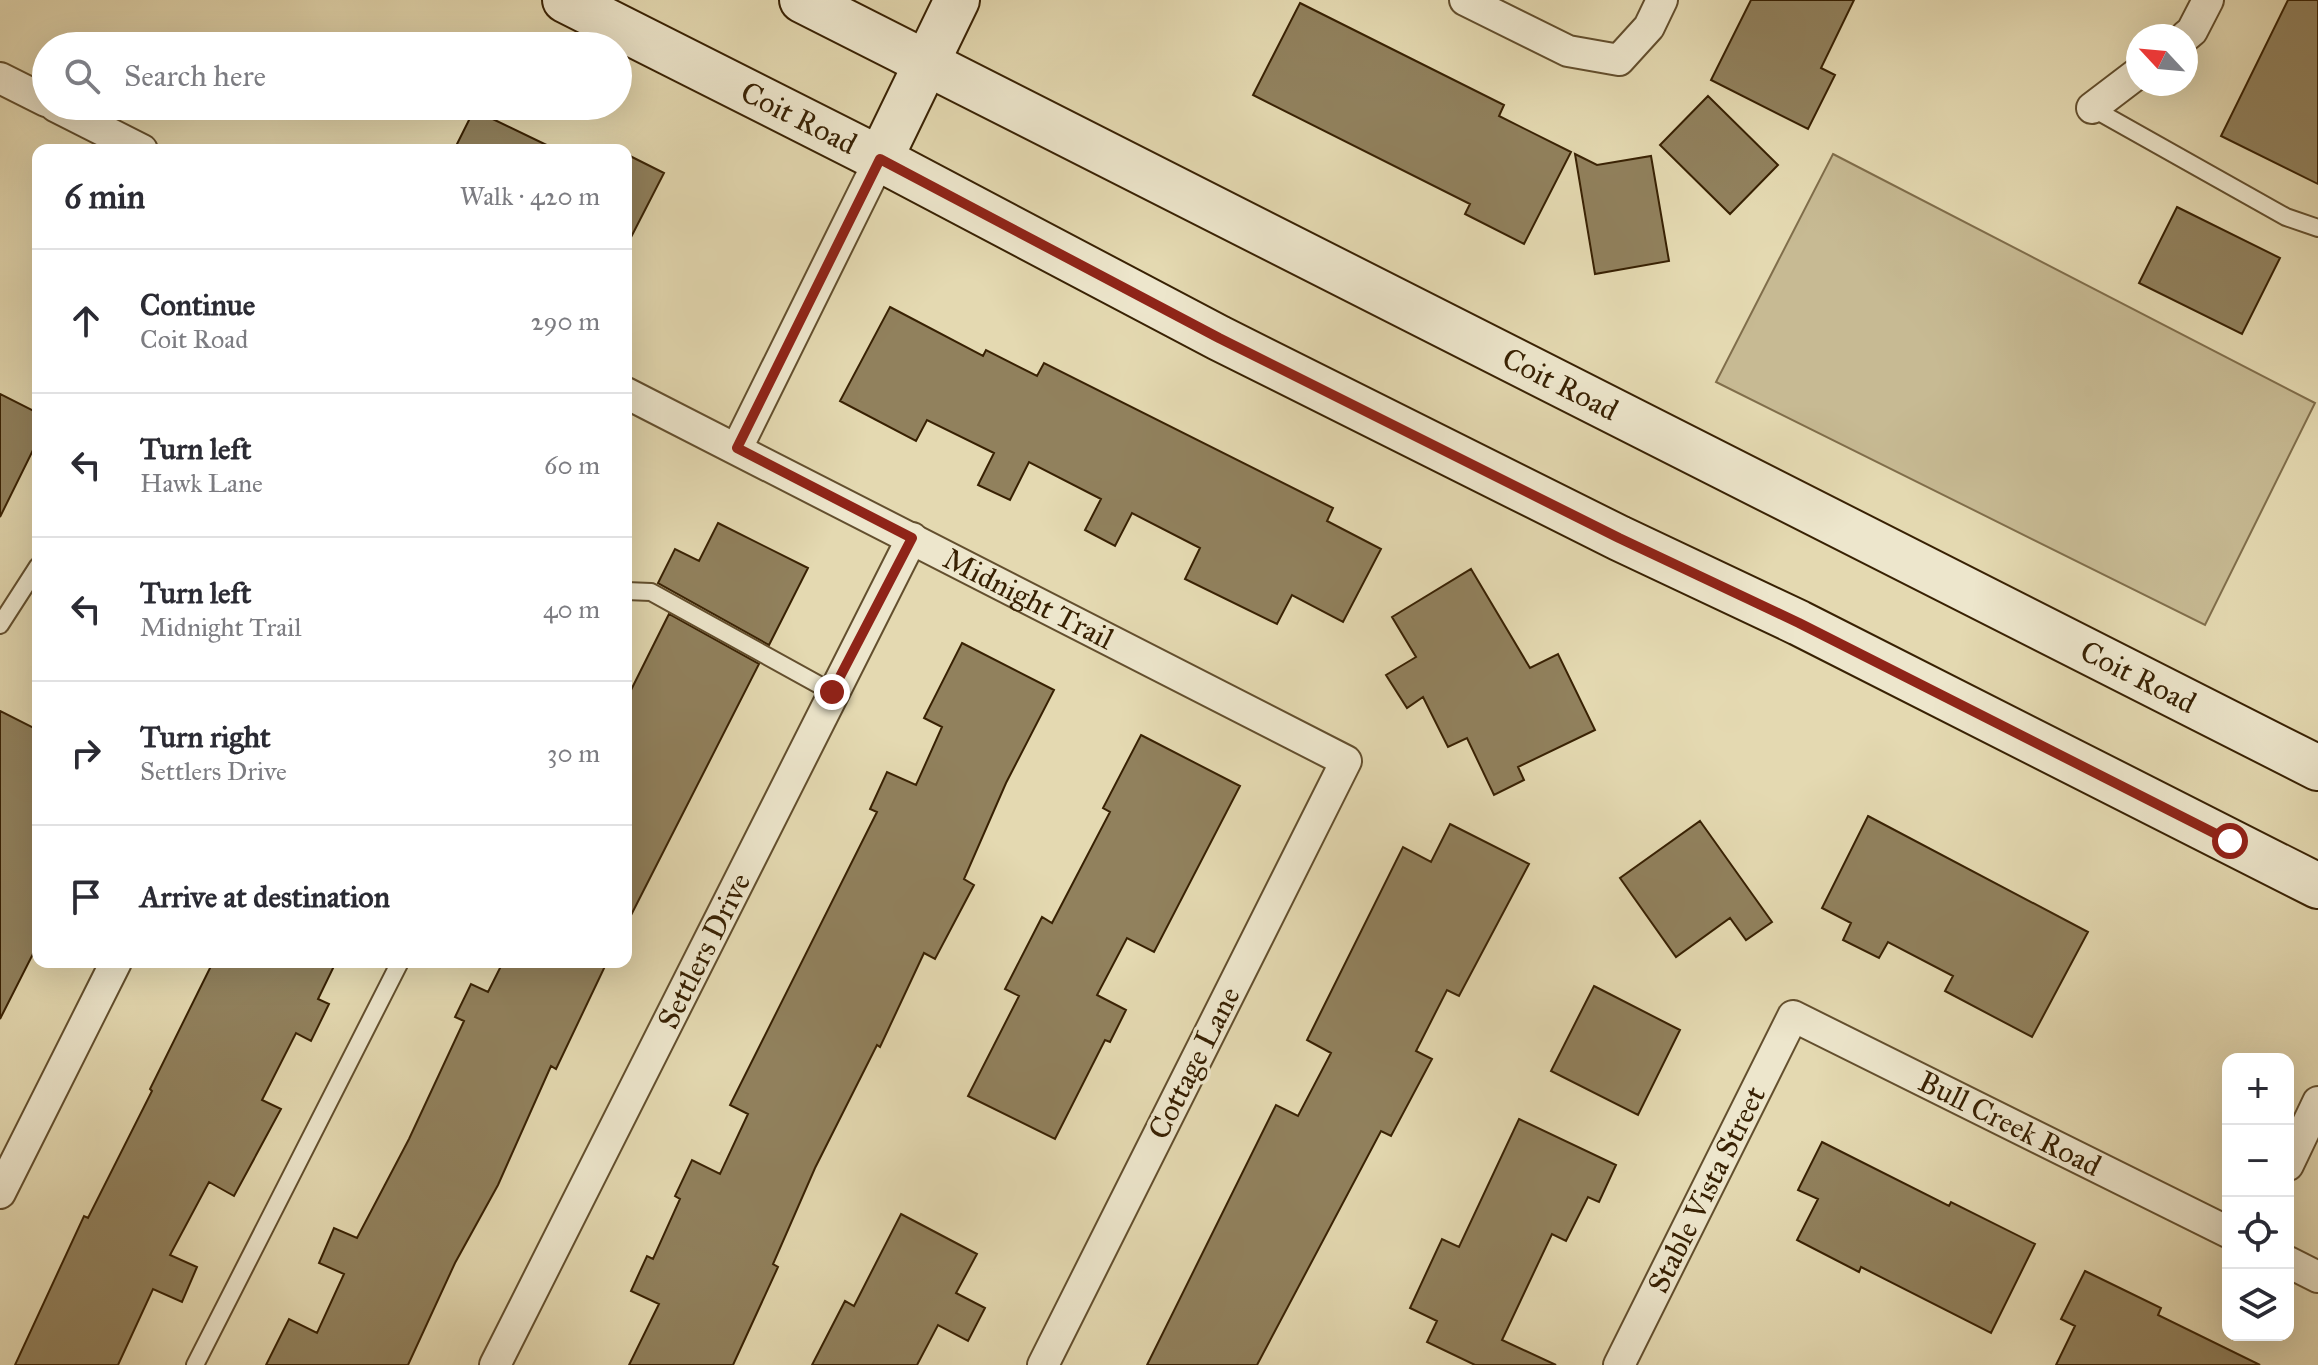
<!DOCTYPE html>
<html lang="en">
<head>
<meta charset="utf-8">
<style>
	:root { --surface:#fff; --page:#f7f7f7; --text:#2b2b33; --muted:#7c7c81; --line:#e1e1e2 }
	body { margin:0; font-family:"IM FELL Great Primer",serif; background:var(--page); color:var(--text) }
	.controls { position:absolute; right:24px; bottom:24px; display:grid; overflow:hidden; border-radius:16px; box-shadow:0 8px 32px #0002 }
	.controls button { width:72px; height:72px; display:grid; place-items:center; padding:0; border:0; border-bottom:2px solid var(--line); background:var(--surface); color:var(--text); font:40px sans-serif }
	.compass { position:absolute; left:2126px; top:24px; width:72px; height:72px; border-radius:50%; background:var(--surface); box-shadow:0 8px 32px #0002; rotate:296deg }
	.stop { position:absolute; width:24px; height:24px; margin:-18px; border:6px solid #8f2418; border-radius:50%; background:#fff }
	.stop.end { background:#8f2418; border-color:#fff; box-shadow:0 2px 8px #0008 }
	.list { margin:0; padding:0; list-style:none }
	h2 { display:flex; justify-content:space-between; align-items:center; height:104px; margin:0; padding:0 32px; font-size:34px }
	h2 small { font-size:26px; font-weight:400; color:var(--muted) }
	.list li { display:grid; grid-template-columns:52px 1fr auto; gap:24px; align-items:center; box-sizing:border-box; height:144px; padding:0 32px; border-top:2px solid var(--line) }
	.list b { display:block; font-size:30px; white-space:nowrap }
	.list p { margin:0; font-size:26px; white-space:nowrap; color:var(--muted) }
	.list em { font-size:26px; font-style:normal; color:var(--muted) }
	.icon { flex:none; width:44px; height:44px; fill:none; stroke:currentColor; stroke-width:2; stroke-linecap:round; stroke-linejoin:round }
	.map { position:relative; flex:none; width:2318px; height:1365px; overflow:hidden }
	.search { position:absolute; background:var(--surface); box-shadow:0 8px 32px #0002; left:32px; top:32px; width:600px; height:88px; display:flex; align-items:center; gap:20px; box-sizing:border-box; padding:0 28px; border-radius:44px; color:var(--muted); font-size:30px }
	.panel { position:absolute; background:var(--surface); box-shadow:0 8px 32px #0002; left:32px; top:144px; width:600px; height:824px; border-radius:16px }
	.map>svg:first-child { display:block }
	.green { fill:#c7ba93; stroke:#806e4b; stroke-width:2 }
	.building { fill:#91815d; stroke:#382103; stroke-width:2 }
	.lines { fill:none; stroke-linecap:round; stroke-linejoin:round }
	.lane-casing { stroke:#634f2e; stroke-width:20 }
	.street-casing { stroke:#634f2e; stroke-width:34 }
	.secondary-casing { stroke:#382103; stroke-width:48 }
	.lane { stroke:#ede6cc; stroke-width:16 }
	.street { stroke:#ede6cc; stroke-width:30 }
	.secondary { stroke:#ede6cc; stroke-width:44 }
	.route { stroke:#8f2418; stroke-width:10 }
	.labels { text-anchor:middle; dominant-baseline:central; stroke-width:7; stroke-linejoin:round; paint-order:stroke }
	.street-label { font-size:30px; fill:#382103; stroke:#ede6cc }
</style>
</head>
<body>
<div class="map">
<svg width="2318" height="1365" viewBox="0 0 2318 1365">
	<rect width="100%" height="100%" fill="#e4d9b1"/>
	<filter id="stains"><feTurbulence type="fractalNoise" baseFrequency=".0025" numOctaves="4"/><feColorMatrix values="0 0 0 0 .2 0 0 0 0 .09 0 0 0 0 .02 0 0 0 .5 -.17"/></filter>
	<radialGradient id="worn" r=".72"><stop offset=".6" stop-color="#630" stop-opacity="0"/><stop offset="1" stop-color="#630" stop-opacity=".3"/></radialGradient>
	<path class="green" d="M1833 154 2315 403 2205 625 1716 382Z"/>
	<path class="building" d="M1751 0H1854L1821 68 1835 75 1808 129 1711 80Z
		M2288 0H2318V184L2221 136Z
		M1300 3 1504 105 1499 116 1571 152 1524 244 1465 214 1470 204 1253 95Z
		M1708 96 1778 165 1730 214 1660 145Z
		M474 110 557 150H454Z
		M626 154 664 173 626 247Z
		M1575 154 1597 165 1651 156 1669 261 1595 274Z
		M2177 207 2280 258 2242 334 2139 283Z
		M890 307 983 356 986 350 1037 376 1044 363 1333 508 1327 521 1381 549 1343 622 1292 595 1277 624 1185 579 1200 548 1132 513 1115 546 1085 530 1101 499 1029 462 1010 500 978 485 994 453 927 420 916 441 840 401Z
		M0 394 38 413V440L0 517Z
		M718 523 808 568 769 645 658 583 675 549 699 561Z
		M1471 569 1530 668 1558 654 1595 730 1518 767 1524 780 1494 795 1467 738 1448 747 1423 697 1407 708 1386 675 1416 657 1392 617Z
		M669 614 759 664 626 925V700Z
		M962 643 1054 690 1006 783 964 879 974 885 935 959 924 953 880 1047 877 1045 815 1168 773 1264 778 1267 733 1365H629L659 1304 631 1291 647 1256 653 1259 680 1199 675 1196 692 1160 720 1174 748 1114 730 1105 877 812 870 809 887 772 916 785 942 727 924 718Z
		M0 711 38 730V944L0 1019Z
		M1141 735 1240 786 1154 952 1127 938 1097 995 1126 1010 1110 1042 1105 1040 1055 1139 968 1096 1019 996 1005 989 1042 917 1052 923 1110 812 1103 808Z
		M1868 816 2088 932 2032 1037 1945 991 1953 976 1888 942 1879 958 1843 940 1851 923 1822 908Z
		M1700 821 1772 922 1746 940 1730 918 1676 957 1620 878Z
		M1450 824 1529 864 1459 996 1447 990 1416 1051 1432 1059 1391 1136 1381 1131 1257 1365H1147L1276 1105 1298 1116 1331 1053 1307 1040 1403 847 1431 862Z
		M213 962H336L318 999 329 1004 311 1041 296 1033 262 1100 281 1109 234 1196 209 1182 170 1255 197 1267 182 1302 153 1289 118 1365H15L84 1216 88 1218 152 1091 150 1089Z
		M503 962H607L556 1069 551 1066 498 1185 455 1263 408 1365H266L289 1319 317 1333 344 1274 319 1263 334 1228 357 1238 409 1139 464 1021 455 1017 471 984 488 992Z
		M1594 986 1680 1030 1638 1115 1551 1071Z
		M1519 1119 1616 1165 1599 1202 1588 1197 1566 1241 1552 1234 1502 1340 1556 1365H1475L1427 1342 1437 1321 1410 1308 1442 1239 1459 1247Z
		M1822 1142 1949 1206 1951 1202 2035 1244 1991 1333 1861 1267 1859 1272 1797 1240 1818 1199 1798 1190Z
		M901 1214 977 1254 956 1293 985 1308 968 1341 938 1325 917 1365H812L845 1301 854 1306Z
		M2085 1271 2161 1308 2158 1315 2260 1365H2056L2075 1326 2061 1319Z"/>
	<g class="lines">
		<defs>
			<path id="lane" d="M2092 108 2286 217 2318 228
				M626 591 651 592 832 692
				M0 625 38 566
				M195 1365 400 962"/>
			<g id="street">
				<path d="M1465 0 1568 51 1619 60 1649 27 1662 0"/>
				<path d="M2186 36 2192 31 2208 0"/>
				<path d="M0 78 46 101"/>
				<path d="M55 106 142 150"/>
				<path d="M2092 108 2138 73"/>
				<path id="s1" d="M626 393 1346 761 1043 1365"/>
				<path d="M737 448 880 159"/>
				<path d="M2288 1165 2318 1102"/>
				<path d="M0 1193 116 962"/>
				<path d="M2288 1262 2318 1277"/>
				<path id="s2" d="M495 1365 912 538"/>
				<path id="s3" d="M1619 1365 1793 1016 2228 1232"/>
			</g>
			<g id="secondary">
				<path id="s4" d="M565 0 880 159 1219 338 1619 538 1799 623 2318 886"/>
				<path id="s5" d="M802 0 2318 768"/>
				<path d="M880 159 957 0"/>
			</g>
		</defs>
		<use href="#lane" class="lane-casing"/>
		<use href="#street" class="street-casing"/>
		<use href="#secondary" class="secondary-casing"/>
		<use href="#lane" class="lane"/>
		<use href="#street" class="street"/>
		<use href="#secondary" class="secondary"/>
	</g>
	<g class="lines">
		<path class="route" d="M832 692 912 538 737 448 880 159 1219 338 1619 538 1799 623 2230 841"/>
	</g>
	<g class="labels">
		<g class="street-label">
			<text stroke="none"><textPath href="#s4" startOffset="262">Coit Road</textPath></text>
			<text stroke="none"><textPath href="#s5" startOffset="850">Coit Road</textPath></text>
			<text stroke="none"><textPath href="#s1" startOffset="452">Midnight Trail</textPath></text>
			<text stroke="none"><textPath href="#s5" startOffset="1498">Coit Road</textPath></text>
			<text stroke="none"><textPath href="#s2" startOffset="464">Settlers Drive</textPath></text>
			<text transform="translate(1194 1063) rotate(-63)">Cottage Lane</text>
			<text stroke="none"><textPath href="#s3" startOffset="632">Bull Creek Road</textPath></text>
			<text stroke="none"><textPath href="#s3" startOffset="196">Stable Vista Street</textPath></text>
		</g>
	</g>
	<rect width="100%" height="100%" filter="url(#stains)"/>
	<rect width="100%" height="100%" fill="url(#worn)"/>
</svg>
<div class="controls">
<button>+</button>
<button>−</button>
<button><svg class="icon" aria-label="locate" viewBox="0 0 24 24"><circle cx="12" cy="12" r="6"/><path d="M12 2v4M12 18v4M2 12h4M18 12h4"/></svg></button>
<button><svg class="icon" aria-label="layers" viewBox="0 0 24 24"><path d="M12 4l9 5-9 5-9-5zM3 14l9 5 9-5"/></svg></button>
</div>
<svg class="compass" viewBox="-18 -18 36 36"><path d="M0-13l5 13h-10z" fill="#e53935"/><path d="M0 13l5-13h-10z" fill="#7c7c81"/></svg>
<div class="stop" style="left:2230px;top:841px"></div>
<div class="stop end" style="left:832px;top:692px"></div>
<div class="search"><svg class="icon" aria-label="search" viewBox="0 0 24 24"><circle cx="10" cy="10" r="6"/><path d="M15 15l6 6"/></svg>Search here</div>
<section class="panel">
<h2>6 min<small>Walk · 420 m</small></h2>
<ul class="list">
<li><svg class="icon" aria-label="ahead" viewBox="0 0 24 24"><path d="M12 20V5M6 11l6-6 6 6"/></svg><div><b>Continue</b><p>Coit Road</p></div><em>290 m</em></li>
<li><svg class="icon" aria-label="left" viewBox="0 0 24 24"><path d="M17 20v-9H6M10 6l-5 5 5 5"/></svg><div><b>Turn left</b><p>Hawk Lane</p></div><em>60 m</em></li>
<li><svg class="icon" aria-label="left" viewBox="0 0 24 24"><path d="M17 20v-9H6M10 6l-5 5 5 5"/></svg><div><b>Turn left</b><p>Midnight Trail</p></div><em>40 m</em></li>
<li><svg class="icon" aria-label="right" viewBox="0 0 24 24"><path d="M7 20v-9h11M14 6l5 5-5 5"/></svg><div><b>Turn right</b><p>Settlers Drive</p></div><em>30 m</em></li>
<li><svg class="icon" aria-label="arrive" viewBox="0 0 24 24"><path d="M6 21V4h12l-3 4 3 4H6"/></svg><div><b>Arrive at destination</b></div></li>
</ul>
</section>
</div>
</body>
</html>
